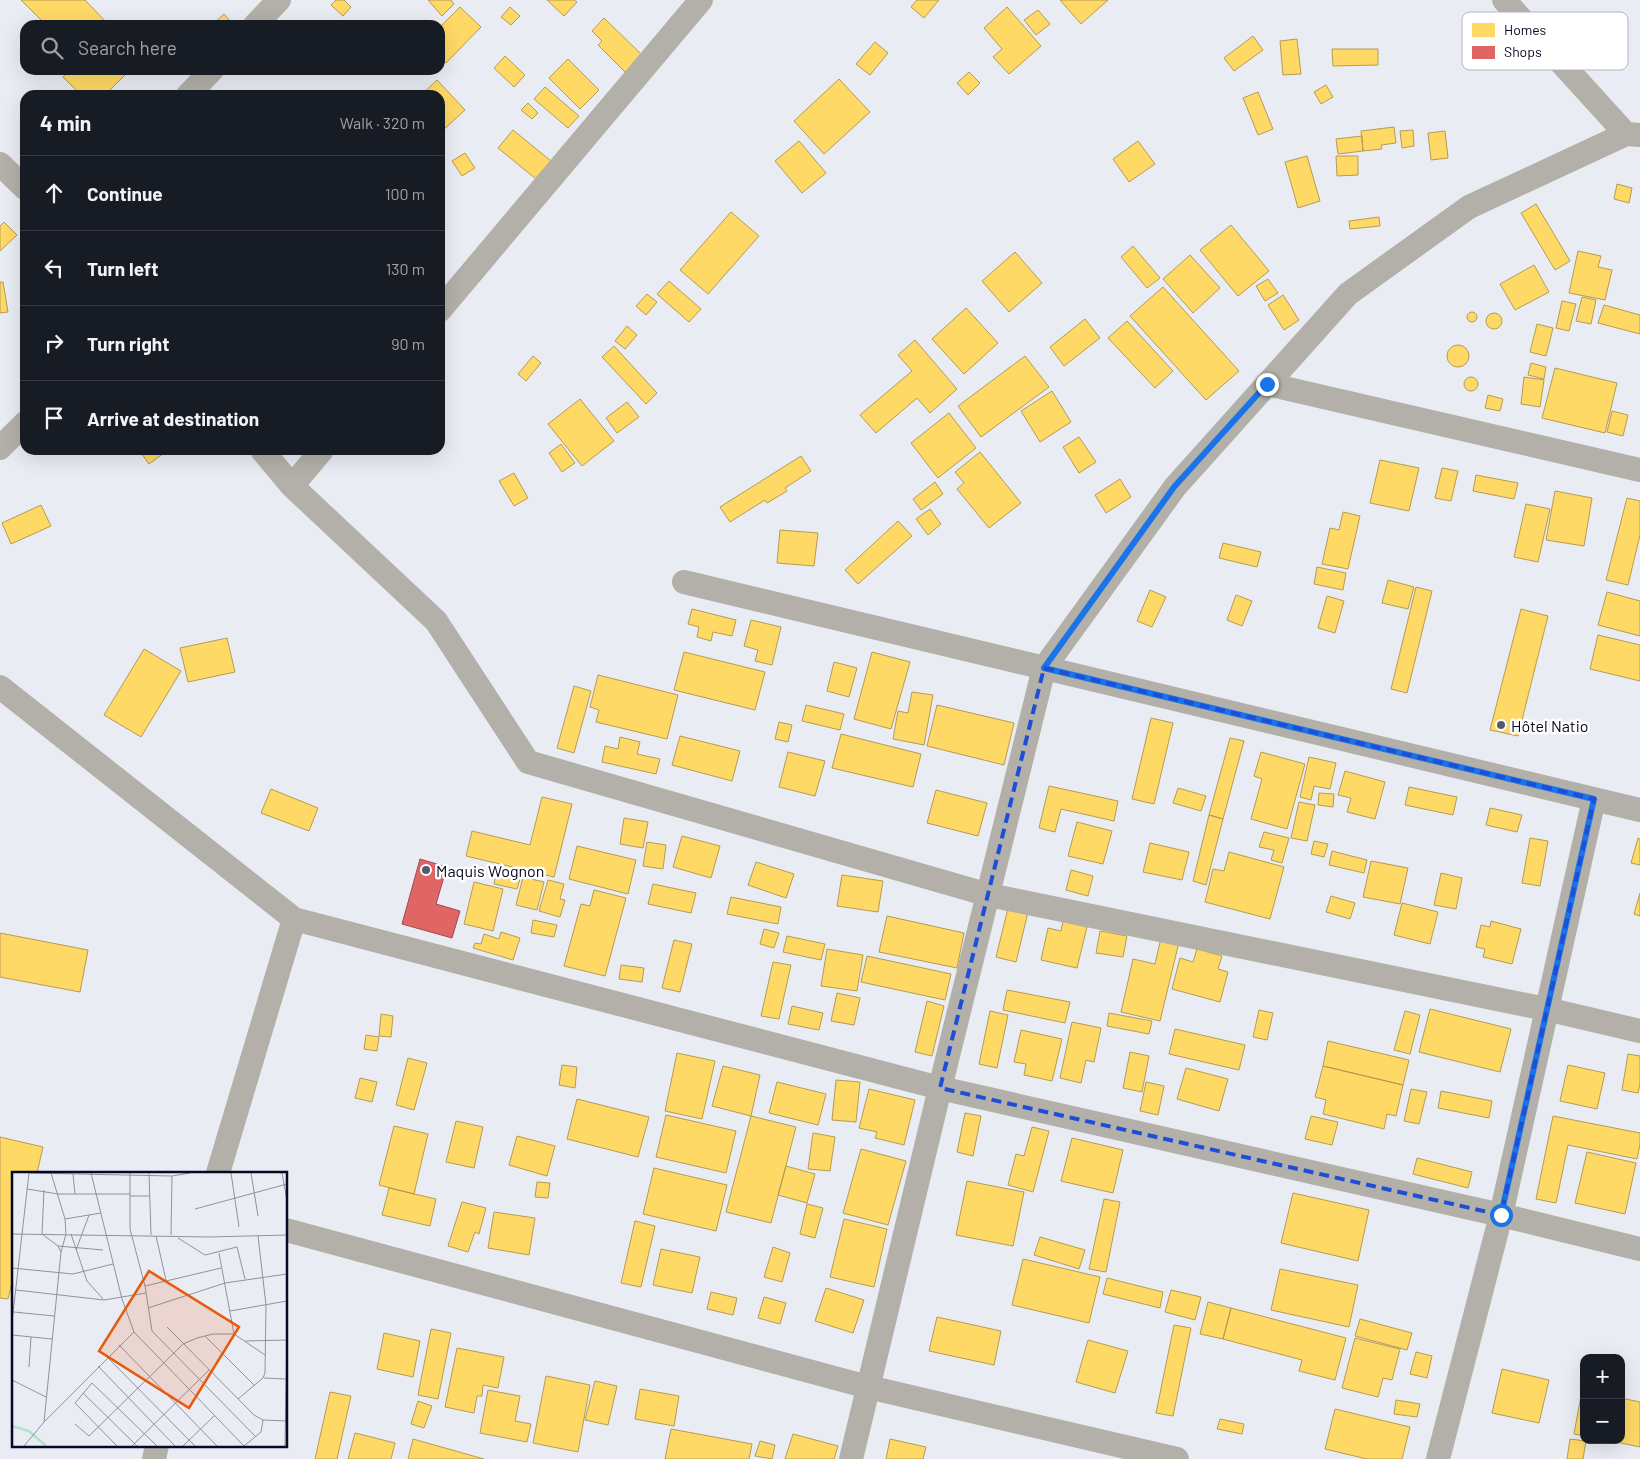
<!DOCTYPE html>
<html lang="en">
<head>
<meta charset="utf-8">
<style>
	:root { --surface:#171b24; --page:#20242c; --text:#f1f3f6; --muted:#9ea1a6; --line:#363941 }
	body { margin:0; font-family:Barlow,sans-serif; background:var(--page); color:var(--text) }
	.controls { position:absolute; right:15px; bottom:15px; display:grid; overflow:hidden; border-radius:10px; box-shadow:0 5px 20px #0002 }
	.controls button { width:45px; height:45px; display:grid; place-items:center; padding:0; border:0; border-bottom:1px solid var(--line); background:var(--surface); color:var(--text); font:25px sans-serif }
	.stop { position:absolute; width:15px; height:15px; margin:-11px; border:4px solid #1a73e8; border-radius:50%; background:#fff }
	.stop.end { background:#1a73e8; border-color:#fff; box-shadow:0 1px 5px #0008 }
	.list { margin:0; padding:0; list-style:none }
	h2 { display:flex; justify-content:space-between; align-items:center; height:65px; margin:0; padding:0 20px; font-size:21px }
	h2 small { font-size:16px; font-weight:400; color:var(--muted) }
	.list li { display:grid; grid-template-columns:32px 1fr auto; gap:15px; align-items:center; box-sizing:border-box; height:75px; padding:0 20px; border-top:1px solid var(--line) }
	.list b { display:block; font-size:19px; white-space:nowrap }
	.list em { font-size:16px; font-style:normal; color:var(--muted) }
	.icon { flex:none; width:28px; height:28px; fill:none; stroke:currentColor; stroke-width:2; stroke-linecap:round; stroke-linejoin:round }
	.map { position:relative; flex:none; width:1640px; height:1459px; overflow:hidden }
	.search { position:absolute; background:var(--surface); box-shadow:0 5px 20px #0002; left:20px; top:20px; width:425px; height:55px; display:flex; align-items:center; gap:12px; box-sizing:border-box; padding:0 18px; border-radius:15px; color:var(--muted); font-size:19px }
	.panel { position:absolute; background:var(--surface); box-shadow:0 5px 20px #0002; left:20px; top:90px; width:425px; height:365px; border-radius:15px }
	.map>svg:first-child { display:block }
	.homes { fill:#ffd966; stroke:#b59b52 }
	.shops { fill:#e06666; stroke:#9f4a52 }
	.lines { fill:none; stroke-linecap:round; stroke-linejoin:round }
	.minor { stroke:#b2b0a8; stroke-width:24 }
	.route { stroke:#1a73e8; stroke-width:6 }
	.marked { fill:none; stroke:#1d4ed8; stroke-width:4; stroke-dasharray:10 6; stroke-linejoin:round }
	.poi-dot { fill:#56586c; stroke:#fff; stroke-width:2 }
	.labels { text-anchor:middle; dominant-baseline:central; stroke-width:5; stroke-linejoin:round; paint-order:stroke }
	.poi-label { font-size:16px; fill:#070923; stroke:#fff; text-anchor:start }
	.inset-river { fill:none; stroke:#b1e3c6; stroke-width:2.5 }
	.inset-road { fill:none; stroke:#8f91a0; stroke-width:1 }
	.view { fill:#e8590c; fill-opacity:0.15; stroke:#e8590c; stroke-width:2.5 }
	.inset-edge { fill:none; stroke:#070923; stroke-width:2.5 }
	.key { fill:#fff; stroke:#b5b5bd; stroke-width:1 }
	.key-label { font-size:14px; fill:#070923 }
</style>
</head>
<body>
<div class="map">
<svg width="1640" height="1459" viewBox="0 0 1640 1459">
	<rect width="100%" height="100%" fill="#eaecf4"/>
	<path class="homes" d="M21 0H85L108 24 107 25H46Z
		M336 0H344L351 7 343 16 331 5Z
		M428 0H451L454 4 442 16Z
		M547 0H574L577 2 564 16Z
		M917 0H939L924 18 911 7Z
		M1060 0H1108L1081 24Z
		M460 7 481 27 446 63 440 57V27Z
		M510 7 520 16 511 25 501 17Z
		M1007 7 1041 46 1009 74 993 57 1002 49 984 28Z
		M1038 10 1050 24 1036 35 1024 20Z
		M224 14 233 25H212Z
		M604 18 644 57 627 74 598 45 602 41 592 31Z
		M1253 36 1263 50 1234 71 1224 58Z
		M1297 39 1301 74 1283 75 1280 41Z
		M875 42 888 53 870 75 856 64Z
		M1332 49H1378V65L1333 66Z
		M505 56 525 75 514 87 494 68Z
		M568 59 599 90 580 109 549 78Z
		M71 70H130L105 95H81L63 77Z
		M969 72 980 83 968 95 957 83Z
		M839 79 870 112 824 154 794 121Z
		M437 80 465 110 440 133V95H421Z
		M1326 85 1333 97 1321 104 1314 92Z
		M545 87 579 116 568 128 534 99Z
		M1258 92 1273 129 1258 135 1243 98Z
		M528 103 538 113 532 119 521 110Z
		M1394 127 1396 143 1381 145 1382 149 1363 151 1361 131Z
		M513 130 551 161 536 179 498 148Z
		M1413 130 1414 146 1402 148 1400 131Z
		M1445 131 1448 158 1431 160 1428 133Z
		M1362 136 1363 151 1338 154 1336 139Z
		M799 141 826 173 802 193 775 161Z
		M1138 141 1155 164 1129 182 1113 159Z
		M465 153 475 168 462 176 452 161Z
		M1307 156 1320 201 1298 208 1285 162Z
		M1336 156H1358V175L1337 176Z
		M1617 184 1632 188 1629 203 1614 199Z
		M1536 204 1570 261 1555 270 1521 213Z
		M731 212 759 236 708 294 680 270Z
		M1379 217 1380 226 1350 229 1349 221Z
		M4 222 17 235 0 251V226Z
		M1231 225 1269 271 1238 296 1200 250Z
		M1133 246 1160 278 1147 288 1121 257Z
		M1578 251 1601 256 1598 267 1612 270 1605 300 1569 293Z
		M1015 252 1042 283 1009 312 982 281Z
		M1190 255 1220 288 1193 313 1163 279Z
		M1534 265 1549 292 1515 310 1500 284Z
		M1268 279 1278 293 1265 301 1256 286Z
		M669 281 701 309 689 322 657 294Z
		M0 282H3L8 312 0 313Z
		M1163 287 1239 371 1206 400 1130 316Z
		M647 294 657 302 646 315 636 306Z
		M1283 295 1299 320 1284 330 1268 305Z
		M1582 297 1596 300 1591 324 1576 321Z
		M1562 301 1576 304 1569 331 1556 328Z
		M1604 305 1640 315V334L1598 323Z
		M966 308 998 343 964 374 932 339Z
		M1467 317a5 5 0 1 1 10 0a5 5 0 1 1-10 0Z
		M1486 321a8 8 0 1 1 16 0a8 8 0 1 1-16 0Z
		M1085 319 1100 338 1064 366 1050 347Z
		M1127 321 1173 371 1155 388 1108 338Z
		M1537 324 1553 328 1546 356 1530 352Z
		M627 326 637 335 625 349 615 341Z
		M915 340 957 389 930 413 917 398 876 433 860 415 912 371 898 355Z
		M1447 356a11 11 0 1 1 22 0a11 11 0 1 1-22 0Z
		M614 346 657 393 646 404 602 357Z
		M533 356 541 363 526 381 518 374Z
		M1025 356 1049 387 981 437 958 406Z
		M1531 363 1546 367 1544 379 1528 375Z
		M1555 368 1617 383 1605 433 1542 418Z
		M1464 384a7 7 0 1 1 14 0a7 7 0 1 1-14 0Z
		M1524 377 1544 380 1540 407 1521 404Z
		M1052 391 1071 422 1040 442 1021 411Z
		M1488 395 1503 399 1500 411 1485 408Z
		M580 399 614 441 582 466 548 424Z
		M627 402 639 417 617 433 606 418Z
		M1612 411 1628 415 1623 436 1607 432Z
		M949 413 976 448 938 478 911 443Z
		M1079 437 1096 462 1079 473 1063 447Z
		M561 444 575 463 562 472 549 453Z
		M139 450H168L149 464Z
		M980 452 1021 503 989 528 957 489 964 483 955 472Z
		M801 456 811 471 785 488 787 491 767 503 765 500 730 522 720 507Z
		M1380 460 1419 468 1409 511 1370 503Z
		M1442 468 1458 471 1451 501 1435 498Z
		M514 473 528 498 514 506 499 481Z
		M1476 475 1518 483 1514 499 1473 491Z
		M1120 479 1131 497 1106 513 1095 495Z
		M935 482 943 494 921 510 913 499Z
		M1555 491 1592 498 1584 546 1546 540Z
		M1627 498 1640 501V535L1628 585 1606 580Z
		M1526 504 1550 509 1538 562 1514 557Z
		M41 505 51 526 11 544 2 523Z
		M930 509 941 524 928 535 916 519Z
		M1343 512 1360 516 1348 569 1322 564 1330 528 1339 530Z
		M898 521 912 536 858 584 845 570Z
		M780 530 818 533 814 566 777 563Z
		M1223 543 1261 552 1257 567 1219 558Z
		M1317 567 1346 573 1343 590 1314 584Z
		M1388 580 1414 587 1408 609 1382 603Z
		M1416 587 1432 591 1407 693 1391 689Z
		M1150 590 1166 597 1152 627 1137 621Z
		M1607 592 1640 601V636L1598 625Z
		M1236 595 1252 601 1242 626 1227 620Z
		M1327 596 1344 601 1335 633 1318 628Z
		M692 609 736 620 732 636 713 632 711 641 697 637 699 627 688 624Z
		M1521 609 1548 616 1518 736 1490 730Z
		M751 620 781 627 772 665 755 661 758 650 744 646Z
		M1598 635 1640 645V681L1590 669Z
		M227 638 235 672 188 682 180 648Z
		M144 649 181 671 141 737 104 715Z
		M684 652 765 672 755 710 674 690Z
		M872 652 910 662 891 729 854 719Z
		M834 662 857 668 849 697 827 691Z
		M598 675 678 695 667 739 596 722 599 710 590 707Z
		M574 686 591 691 574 753 557 748Z
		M912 692 933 695 924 745 893 739 898 711 908 713Z
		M806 705 844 714 840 730 802 721Z
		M937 705 1014 723 1004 765 927 746Z
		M1151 718 1173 723 1154 804 1132 799Z
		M779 722 792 725 788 742 775 739Z
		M841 734 921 754 913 787 832 768Z
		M680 736 740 751 732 781 672 765Z
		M620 737 640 742 637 754 660 759 656 774 602 762 605 746 618 749Z
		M1230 738 1244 741 1223 819 1209 815Z
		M788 752 825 761 815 796 779 787Z
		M1261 752 1305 764 1287 829 1251 819 1262 779 1254 776Z
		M1309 757 1336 763 1330 789 1314 786 1311 800 1300 797Z
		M1345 771 1385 782 1375 819 1347 812 1351 798 1338 795Z
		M1049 786 1118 801 1114 821 1061 809 1055 832 1039 828Z
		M1409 787 1457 797 1453 815 1405 805Z
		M1178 788 1206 796 1201 811 1173 803Z
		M271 789 318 808 309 831 261 813Z
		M936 790 987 803 978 836 927 823Z
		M1319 793 1334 794 1333 807 1318 805Z
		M542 797 572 804 554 877 466 856 472 831 530 845Z
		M1299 802 1315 805 1307 841 1291 838Z
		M1490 808 1522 815 1517 832 1486 825Z
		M1209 815 1223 819 1206 885 1193 881Z
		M624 818 648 822 643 848 620 844Z
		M1077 822 1112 831 1103 864 1068 856Z
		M1264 832 1289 838 1282 863 1271 860 1274 850 1259 847Z
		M682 836 720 846 711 878 673 867Z
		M1530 838 1548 841 1540 886 1522 883Z
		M1638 838 1640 839V865L1631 863Z
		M1314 841 1328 844 1324 857 1311 854Z
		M647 842 666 845 663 869 643 866Z
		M1150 843 1189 852 1182 880 1143 872Z
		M577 846 636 860 628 894 569 879Z
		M1332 851 1367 860 1364 873 1329 865Z
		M1229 852 1284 867 1270 919 1205 902 1213 869 1224 871Z
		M1371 861 1408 868 1400 904 1363 897Z
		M756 862 794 874 786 898 748 885Z
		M498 866 522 872 517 889 494 884Z
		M1071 870 1093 876 1088 896 1066 890Z
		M1441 873 1462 878 1456 909 1434 905Z
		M842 875 883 881 878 912 837 906Z
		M523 877 544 882 537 910 516 905Z
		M548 880 564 884 560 899 565 900 560 917 539 911Z
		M474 882 503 889 493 931 464 924Z
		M653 884 696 893 691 913 648 904Z
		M594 890 626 898 605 976 564 966 581 904 590 906Z
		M1640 893V916L1634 914Z
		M1331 896 1355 903 1350 919 1326 912Z
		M731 897 781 907 778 924 727 914Z
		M1402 903 1438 912 1430 944 1394 935Z
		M1009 904 1029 908 1016 962 996 957Z
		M887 916 964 933 957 968 879 952Z
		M533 920 557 925 554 937 531 933Z
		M1063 921 1087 927 1077 968 1041 960 1048 928 1061 931Z
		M1491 921 1521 929 1512 964 1483 957 1485 949 1476 947 1481 925 1490 927Z
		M764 929 779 933 774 948 760 944Z
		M1100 931 1127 936 1123 957 1096 953Z
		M501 932 520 938 513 960 473 948 475 943 481 944 484 934 499 939Z
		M0 933 88 950 80 992 0 977Z
		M787 936 825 944 821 960 783 952Z
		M1161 938 1179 942 1160 1021 1121 1012 1133 959 1155 964Z
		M674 940 692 944 680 992 662 988Z
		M827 949 863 955 857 991 821 986Z
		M1197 949 1222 956 1218 969 1228 972 1220 1002 1172 989 1180 958 1193 962Z
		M867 956 951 974 945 1000 861 982Z
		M773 962 791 965 779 1019 761 1016Z
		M621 965 644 968 642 982 619 979Z
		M1007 990 1070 1002 1065 1023 1003 1010Z
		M837 993 860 998 854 1025 831 1021Z
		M927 1001 944 1006 932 1056 915 1052Z
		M792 1006 823 1013 819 1030 788 1024Z
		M1430 1009 1511 1029 1500 1072 1419 1052Z
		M1259 1010 1273 1013 1267 1040 1253 1037Z
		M990 1011 1008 1015 997 1068 979 1064Z
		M1405 1011 1420 1015 1410 1054 1394 1050Z
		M1109 1013 1152 1021 1149 1034 1107 1026Z
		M381 1014 393 1016 391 1037 379 1036Z
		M1072 1022 1101 1028 1094 1062 1086 1060 1081 1083 1060 1078Z
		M1175 1029 1245 1045 1239 1070 1169 1054Z
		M1021 1030 1062 1039 1052 1081 1024 1075 1026 1064 1014 1062Z
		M366 1035 379 1037 377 1051 364 1049Z
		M1328 1041 1409 1060 1403 1085 1323 1066Z
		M1130 1052 1149 1056 1142 1092 1123 1088Z
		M677 1053 715 1061 702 1119 665 1111Z
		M1628 1054 1640 1056V1084L1638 1093 1622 1090Z
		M408 1058 427 1063 414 1110 396 1105Z
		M562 1065 577 1067 575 1088 559 1085Z
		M1568 1065 1605 1073 1597 1109 1560 1101Z
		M723 1066 760 1075 751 1116 712 1106Z
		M1323 1066 1403 1085 1396 1116 1387 1114 1384 1129 1323 1114 1326 1100 1315 1097Z
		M1186 1068 1228 1079 1219 1111 1177 1099Z
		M360 1078 377 1082 372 1102 355 1098Z
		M836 1080 860 1082 856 1122 832 1120Z
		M777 1082 826 1094 818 1125 769 1113Z
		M1146 1082 1164 1086 1158 1115 1140 1111Z
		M869 1089 915 1100 904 1145 875 1138 877 1132 859 1128Z
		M1411 1089 1427 1092 1419 1124 1404 1121Z
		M1441 1091 1492 1101 1489 1118 1438 1108Z
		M577 1099 649 1117 638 1157 567 1139Z
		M965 1113 981 1116 973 1156 957 1152Z
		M666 1115 736 1131 726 1173 656 1157Z
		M751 1116 796 1127 771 1223 726 1212Z
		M1311 1116 1338 1122 1332 1145 1305 1139Z
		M1553 1116 1640 1133V1144L1637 1159 1568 1145 1556 1203 1536 1199Z
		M456 1121 483 1127 474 1168 446 1162Z
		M394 1126 428 1134 414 1194 379 1185Z
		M1032 1127 1049 1131 1033 1192 1008 1185 1016 1154 1024 1156Z
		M813 1133 835 1137 830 1171 808 1169Z
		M517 1136 555 1146 547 1176 509 1165Z
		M0 1137 43 1147 37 1173H14V1274L8 1299 0 1298Z
		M1072 1138 1123 1150 1113 1193 1061 1181Z
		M861 1149 906 1161 888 1225 843 1213Z
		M1587 1152 1636 1163 1625 1214 1575 1203Z
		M1417 1158 1472 1172 1468 1188 1413 1174Z
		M786 1166 815 1174 807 1203 778 1195Z
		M654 1168 727 1185 716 1231 643 1214Z
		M967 1181 1024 1192 1013 1246 956 1235Z
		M537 1182 550 1183 548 1198 535 1197Z
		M389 1188 436 1199 430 1226 382 1215Z
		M1293 1193 1369 1210 1358 1261 1281 1243Z
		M1104 1199 1120 1202 1106 1272 1089 1269Z
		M462 1202 486 1208 479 1234 475 1232 468 1252 448 1246Z
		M807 1204 823 1208 815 1238 800 1234Z
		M494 1212 535 1218 529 1255 488 1248Z
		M844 1219 887 1229 874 1287 830 1277Z
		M635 1221 655 1226 641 1287 621 1283Z
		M1040 1237 1085 1250 1079 1269 1034 1255Z
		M773 1247 790 1253 782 1282 764 1277Z
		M661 1249 700 1257 692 1293 653 1285Z
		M1023 1259 1100 1277 1089 1323 1012 1305Z
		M1280 1269 1358 1285 1349 1327 1271 1310Z
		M1107 1278 1163 1292 1160 1308 1103 1294Z
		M826 1288 864 1300 853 1333 815 1321Z
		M1171 1290 1201 1297 1195 1320 1165 1312Z
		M711 1292 737 1298 733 1315 707 1309Z
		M764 1297 786 1303 780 1324 758 1318Z
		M1208 1302 1231 1308 1223 1339 1200 1334Z
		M1231 1308 1346 1338 1335 1380 1299 1371 1302 1360 1223 1339Z
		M937 1317 1001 1331 994 1365 929 1351Z
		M1360 1319 1412 1333 1407 1350 1355 1336Z
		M1174 1325 1191 1328 1173 1416 1156 1413Z
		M431 1329 451 1333 438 1399 418 1395Z
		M384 1333 420 1341 413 1377 377 1369Z
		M1355 1338 1400 1349 1392 1380 1383 1378 1378 1397 1342 1388Z
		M1088 1340 1128 1351 1115 1393 1076 1382Z
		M457 1348 504 1357 498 1388 483 1385 482 1396H477L474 1413 445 1407Z
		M1416 1352 1432 1356 1427 1378 1410 1374Z
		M1502 1369 1549 1380 1539 1423 1492 1413Z
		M546 1376 590 1385 578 1452 533 1443Z
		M595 1381 617 1386 608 1425 585 1420Z
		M640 1389 679 1396 674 1426 635 1419Z
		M488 1390 520 1396 515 1421 531 1424 527 1442 480 1433Z
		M1582 1390 1584 1391V1436L1574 1434Z
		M330 1392 351 1396 337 1459H315Z
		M1621 1398 1640 1402V1447L1606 1440H1621Z
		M1396 1400 1420 1404 1417 1417 1394 1414Z
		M418 1401 432 1406 424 1428 411 1424Z
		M1335 1409 1410 1427 1402 1459H1367L1325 1449Z
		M1220 1419 1244 1424 1242 1434 1217 1429Z
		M671 1429 752 1444 749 1459H665Z
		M355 1433 395 1443 391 1459H348Z
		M793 1434 838 1446 834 1459H785Z
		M413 1439 484 1459H408Z
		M890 1439 926 1447 923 1459H886Z
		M1570 1439 1586 1441 1583 1459H1567Z
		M760 1441 775 1445 772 1459 755 1456Z"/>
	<path class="shops" d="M420 859 447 867 436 904 460 911 452 938 402 924Z"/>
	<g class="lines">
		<path class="minor" d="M1504 0 1626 134
			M255 25 279 0
			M188 95 212 70
			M0 164 25 188
			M440 310 701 0
			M1267 384 1640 470
			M0 448 25 423
			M262 450 292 486 436 621 528 762 989 895 1546 1009 1640 1031
			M292 486 322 450
			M684 582 1640 810
			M0 687 294 919 940 1088 1501 1215 1640 1249
			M218 1173 294 919
			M286 1230 868 1387 1177 1459
			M154 1459 157 1445
			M851 1459 940 1088 1044 668 1175 487 1348 294 1469 207 1626 134 1640 135
			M1438 1459 1501 1215 1594 799"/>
	</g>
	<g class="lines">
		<path class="route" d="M1267 384 1174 487 1044 668 1594 799 1501 1215"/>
	</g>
	<path class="marked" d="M1044 668 1594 799 1501 1215 940 1088Z"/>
	<g class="poi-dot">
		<circle cx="1501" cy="725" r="5"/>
		<circle cx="426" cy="870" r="5"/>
	</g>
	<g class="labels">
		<g class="poi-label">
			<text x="1511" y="725">Hôtel Natio</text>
			<text x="436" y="870">Maquis Wognon</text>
		</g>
	</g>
	<g transform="translate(12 1172)">
		<rect width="275" height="275" fill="#eaecf4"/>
		<path class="inset-river" d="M0 254 17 259 34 274"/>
		<path class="inset-road" d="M18 1 160 4 178 1M79 1 110 127 122 160 232 274 249 260 251 248M118 1V57L133 114 140 159 244 265M137 1 139 63M219 1 227 55M239 1 246 44M270 1 275 28M61 2 63 22M15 17 46 22H118M32 18 30 62 46 74 49 80M118 24H138M183 37 275 12M53 47 89 41M0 62 198 65 275 63M59 62 75 109 91 127M159 63 160 4M144 64 154 108M166 66 193 83 225 75 233 107M46 74 91 78M64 78 77 43M207 81 222 162M0 96 61 102 101 92M133 114 209 96M4 118 92 128 134 121M136 136 213 111 275 102M218 139 275 129M2 140 42 144M0 150 17 1M155 155 242 243 251 248 275 249M0 163 40 167M193 164 242 213M233 169 275 168M107 173 205 274M95 185 183 274M86 194 163 274M17 195 19 165M252 206 273 207M0 208 34 225M71 221 125 274M226 227 251 206 253 201 254 133 246 64M33 249 122 160M63 252 77 264 171 172 185 166 201 162H222L253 183M12 274 32 250 49 80 54 62 53 47 39 1M105 274 63 231 80 211 145 274M120 274 197 198M171 274 203 243M273 274 275 156"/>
		<path class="view" d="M137 99 227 155 177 236 87 179Z"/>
		<rect width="275" height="275" class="inset-edge"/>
	</g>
	<rect x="1462" y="12" width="166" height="58" rx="8" class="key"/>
	<rect x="1472" y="23" width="23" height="14" fill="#ffd966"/>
	<rect x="1472" y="46" width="23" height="13" fill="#e06666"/>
	<g class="key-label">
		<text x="1504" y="35">Homes</text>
		<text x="1504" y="57">Shops</text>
	</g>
</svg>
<div class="controls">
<button>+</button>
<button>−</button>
</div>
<div class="stop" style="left:1501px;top:1215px"></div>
<div class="stop end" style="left:1267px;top:384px"></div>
<div class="search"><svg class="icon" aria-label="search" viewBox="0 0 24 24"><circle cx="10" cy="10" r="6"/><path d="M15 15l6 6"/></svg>Search here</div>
<section class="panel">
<h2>4 min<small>Walk · 320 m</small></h2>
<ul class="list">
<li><svg class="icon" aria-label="ahead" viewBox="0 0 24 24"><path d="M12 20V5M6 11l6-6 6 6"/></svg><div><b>Continue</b></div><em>100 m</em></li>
<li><svg class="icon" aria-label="left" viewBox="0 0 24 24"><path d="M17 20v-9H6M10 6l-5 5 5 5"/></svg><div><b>Turn left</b></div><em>130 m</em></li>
<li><svg class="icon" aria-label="right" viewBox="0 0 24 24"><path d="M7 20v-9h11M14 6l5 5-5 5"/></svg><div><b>Turn right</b></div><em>90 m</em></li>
<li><svg class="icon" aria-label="arrive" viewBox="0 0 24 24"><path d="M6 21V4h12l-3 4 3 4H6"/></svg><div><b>Arrive at destination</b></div></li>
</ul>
</section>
</div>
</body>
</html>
